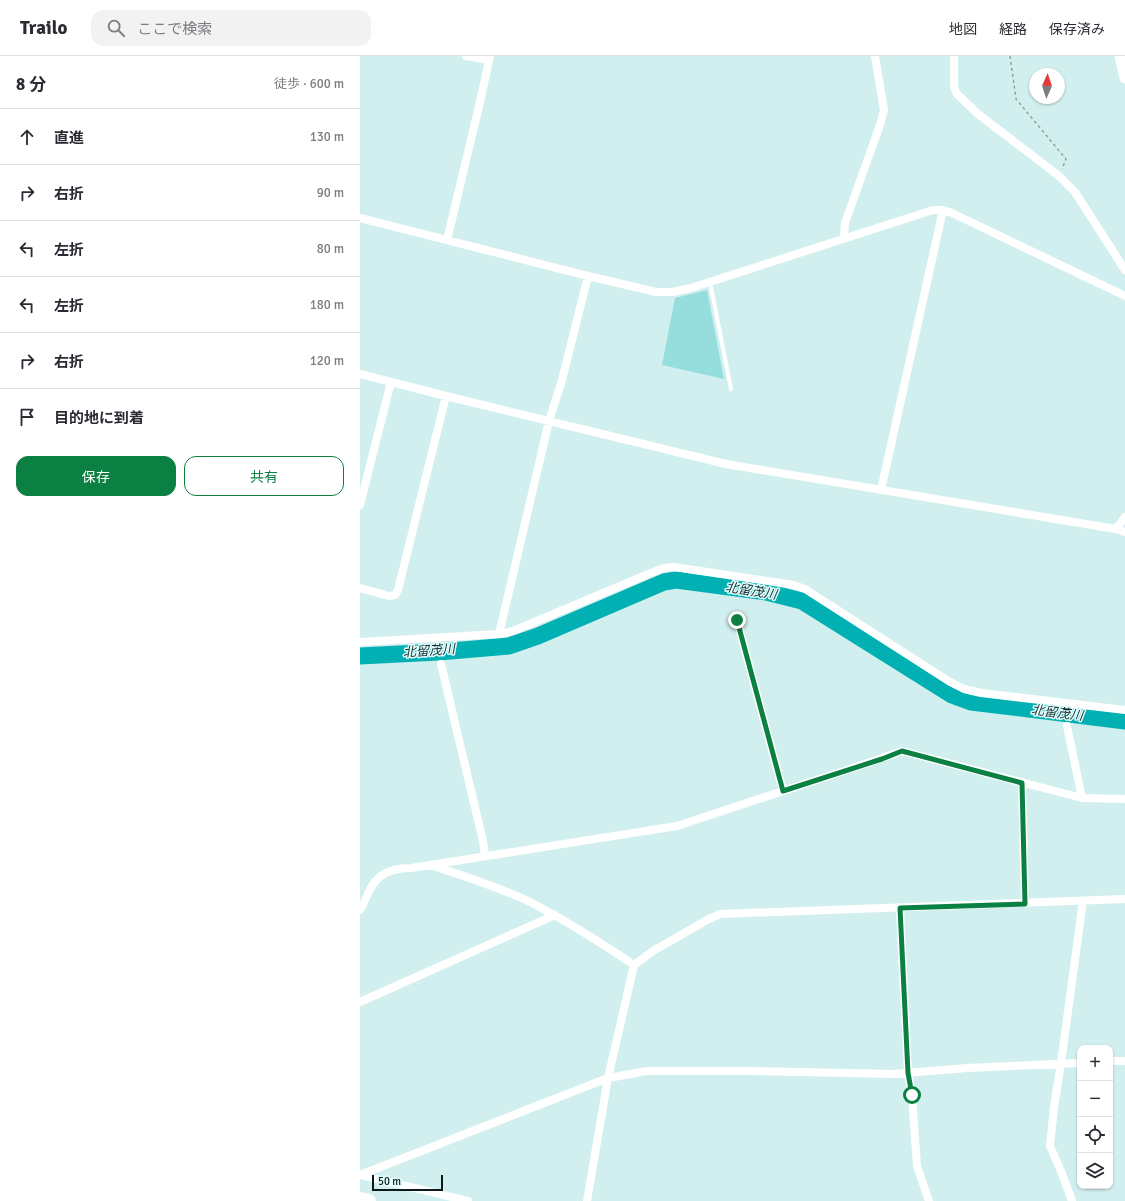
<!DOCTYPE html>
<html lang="ja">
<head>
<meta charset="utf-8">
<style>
	:root { --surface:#fff; --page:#f2f2f3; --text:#2b2b33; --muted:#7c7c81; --line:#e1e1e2; --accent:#0b8043 }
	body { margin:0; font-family:Signika,"Noto Sans JP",sans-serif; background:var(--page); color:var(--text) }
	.controls { position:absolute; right:12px; bottom:12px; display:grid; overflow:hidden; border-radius:8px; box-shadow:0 1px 3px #0004 }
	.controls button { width:36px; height:36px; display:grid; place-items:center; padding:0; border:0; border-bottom:1px solid var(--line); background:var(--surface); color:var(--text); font:20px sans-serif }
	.compass { position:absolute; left:669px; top:12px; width:36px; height:36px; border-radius:50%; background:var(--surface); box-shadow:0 1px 3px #0004; rotate:3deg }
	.scale { position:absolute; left:12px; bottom:10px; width:71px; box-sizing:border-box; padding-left:4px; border:2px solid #0e1919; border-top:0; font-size:11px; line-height:14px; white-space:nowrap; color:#0e1919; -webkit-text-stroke:3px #dffdfd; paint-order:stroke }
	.stop { position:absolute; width:12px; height:12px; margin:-9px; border:3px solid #0b8043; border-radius:50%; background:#fff }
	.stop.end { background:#0b8043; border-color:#fff; box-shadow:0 1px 4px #0008 }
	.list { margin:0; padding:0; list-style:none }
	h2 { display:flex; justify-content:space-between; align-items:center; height:52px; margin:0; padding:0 16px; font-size:17px }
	h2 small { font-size:13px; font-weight:400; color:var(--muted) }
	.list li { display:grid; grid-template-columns:26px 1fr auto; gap:12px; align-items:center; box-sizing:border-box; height:56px; padding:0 16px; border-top:1px solid var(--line) }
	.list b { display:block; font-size:15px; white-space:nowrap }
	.list em { font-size:13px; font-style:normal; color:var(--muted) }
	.actions { display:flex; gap:8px; padding:12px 16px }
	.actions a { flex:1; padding:9px 0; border:1px solid var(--accent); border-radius:12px; text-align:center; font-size:14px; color:var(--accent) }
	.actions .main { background:var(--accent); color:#fff }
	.icon { flex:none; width:22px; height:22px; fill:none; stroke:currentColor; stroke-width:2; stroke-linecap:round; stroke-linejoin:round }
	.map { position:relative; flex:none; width:765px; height:1145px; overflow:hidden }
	header { display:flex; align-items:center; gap:24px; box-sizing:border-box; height:56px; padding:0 20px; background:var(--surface); border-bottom:1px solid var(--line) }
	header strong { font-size:19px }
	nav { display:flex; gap:22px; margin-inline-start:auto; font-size:14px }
	.search { width:280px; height:36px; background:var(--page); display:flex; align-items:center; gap:10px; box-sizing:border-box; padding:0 14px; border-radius:12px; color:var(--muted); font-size:15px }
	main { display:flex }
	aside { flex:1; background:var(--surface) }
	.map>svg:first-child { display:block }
	.green { fill:#96dede }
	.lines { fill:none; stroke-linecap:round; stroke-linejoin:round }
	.river { stroke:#00b0b2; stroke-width:17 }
	.path { stroke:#8ba2a2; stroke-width:1.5; stroke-dasharray:3 3; stroke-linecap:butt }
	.lane { stroke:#fff; stroke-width:4 }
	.street { stroke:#fff; stroke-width:8 }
	.secondary { stroke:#fff; stroke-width:11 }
	.highway { stroke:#fff; stroke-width:14 }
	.route { stroke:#0b8043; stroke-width:5 }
	.labels { text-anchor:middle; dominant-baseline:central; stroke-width:3; stroke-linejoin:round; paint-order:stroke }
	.water-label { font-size:13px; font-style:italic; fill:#193030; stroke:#dffdfd }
</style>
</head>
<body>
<header>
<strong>Trailo</strong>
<div class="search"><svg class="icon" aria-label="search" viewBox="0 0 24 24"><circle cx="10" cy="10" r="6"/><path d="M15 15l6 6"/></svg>ここで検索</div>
<nav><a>地図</a><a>経路</a><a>保存済み</a></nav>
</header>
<main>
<aside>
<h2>8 分<small>徒歩 · 600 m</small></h2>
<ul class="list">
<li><svg class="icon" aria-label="ahead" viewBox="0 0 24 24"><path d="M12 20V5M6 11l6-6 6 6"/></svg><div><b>直進</b></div><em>130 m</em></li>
<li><svg class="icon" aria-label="right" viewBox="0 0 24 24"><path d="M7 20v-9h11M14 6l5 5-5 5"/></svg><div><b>右折</b></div><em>90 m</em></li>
<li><svg class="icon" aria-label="left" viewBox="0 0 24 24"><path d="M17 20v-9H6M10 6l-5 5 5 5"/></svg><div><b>左折</b></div><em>80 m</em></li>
<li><svg class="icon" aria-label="left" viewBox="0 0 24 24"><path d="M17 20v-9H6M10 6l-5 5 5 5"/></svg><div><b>左折</b></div><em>180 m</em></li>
<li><svg class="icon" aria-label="right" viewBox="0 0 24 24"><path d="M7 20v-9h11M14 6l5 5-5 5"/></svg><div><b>右折</b></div><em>120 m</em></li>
<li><svg class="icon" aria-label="arrive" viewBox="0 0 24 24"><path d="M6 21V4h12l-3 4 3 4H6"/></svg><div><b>目的地に到着</b></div></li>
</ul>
<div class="actions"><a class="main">保存</a><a>共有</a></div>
</aside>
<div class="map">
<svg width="765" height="1145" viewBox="0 0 765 1145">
	<rect width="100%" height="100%" fill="#d2efef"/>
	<path class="green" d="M347 234 364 323 302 309 315 242Z"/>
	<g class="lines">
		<path class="river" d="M0 600 79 596 149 590 178 580 304 526 316 524 406 536 442 545 592 639 611 646 765 665"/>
		<path class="path" d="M650 0 656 43 706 103 702 113"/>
		<path class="lane" d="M350 226 371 333"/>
		<path class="street" d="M106 0 129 4
			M594 0V31L597 38 618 58 699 120 715 136 765 214
			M0 162 228 220 296 236H313L331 232 573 154H583L592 157 765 240
			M484 182 485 167 520 69 524 54 515 0
			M87 184 120 46 130 0
			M0 318 86 340 366 408 756 473 765 476
			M521 434 583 154
			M0 449 31 326
			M756 473 765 461
			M0 532 29 540 35 539 38 534 86 340
			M377 564 423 735
			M139 578 189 365 202 324 228 220
			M0 586 139 578 153 575 286 519 304 512 314 511 434 529 445 533 590 626 604 633 621 637 765 654
			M81 608 123 785 125 800
			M707 670 722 742
			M662 727 665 847
			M71 809C103 820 137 830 168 845 205 864 240 886 274 909
			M540 852 548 1017 552 1039 557 1110 569 1145
			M0 854C5 846 7 838 12 830 20 816 36 812 51 812L317 770 490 713 542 695 722 742 765 743
			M0 946 195 859
			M750 1005H765
			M0 1119 248 1022 287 1015H396L534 1018 607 1012 720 1007
			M0 1119 108 1145
			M227 1145 248 1022 274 909 293 895 347 864 360 858 765 843
			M712 1145 701 1115 690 1090 694 1051 701 1007 723 845"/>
		<path class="secondary" d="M760 0 765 22"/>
		<path class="highway" d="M0 1143 9 1145"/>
	</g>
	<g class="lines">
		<path class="route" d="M377 564 423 735 522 703 542 695 662 727 665 848 540 852 548 1017 552 1039"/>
	</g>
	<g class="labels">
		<g class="water-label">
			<text transform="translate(391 535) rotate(9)">北留茂川</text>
			<text transform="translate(69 595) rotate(-4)">北留茂川</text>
			<text transform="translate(697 657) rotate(7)">北留茂川</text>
		</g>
	</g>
</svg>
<div class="controls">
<button>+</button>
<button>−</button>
<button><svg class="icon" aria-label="locate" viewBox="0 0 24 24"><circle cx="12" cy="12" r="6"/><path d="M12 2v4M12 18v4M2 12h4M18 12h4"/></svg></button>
<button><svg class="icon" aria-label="layers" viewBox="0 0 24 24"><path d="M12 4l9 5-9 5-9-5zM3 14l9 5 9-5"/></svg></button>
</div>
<svg class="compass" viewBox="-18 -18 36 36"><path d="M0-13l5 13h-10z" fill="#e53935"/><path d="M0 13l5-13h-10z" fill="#7c7c81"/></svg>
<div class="scale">50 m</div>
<div class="stop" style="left:552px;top:1039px"></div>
<div class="stop end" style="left:377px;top:564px"></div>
</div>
</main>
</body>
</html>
